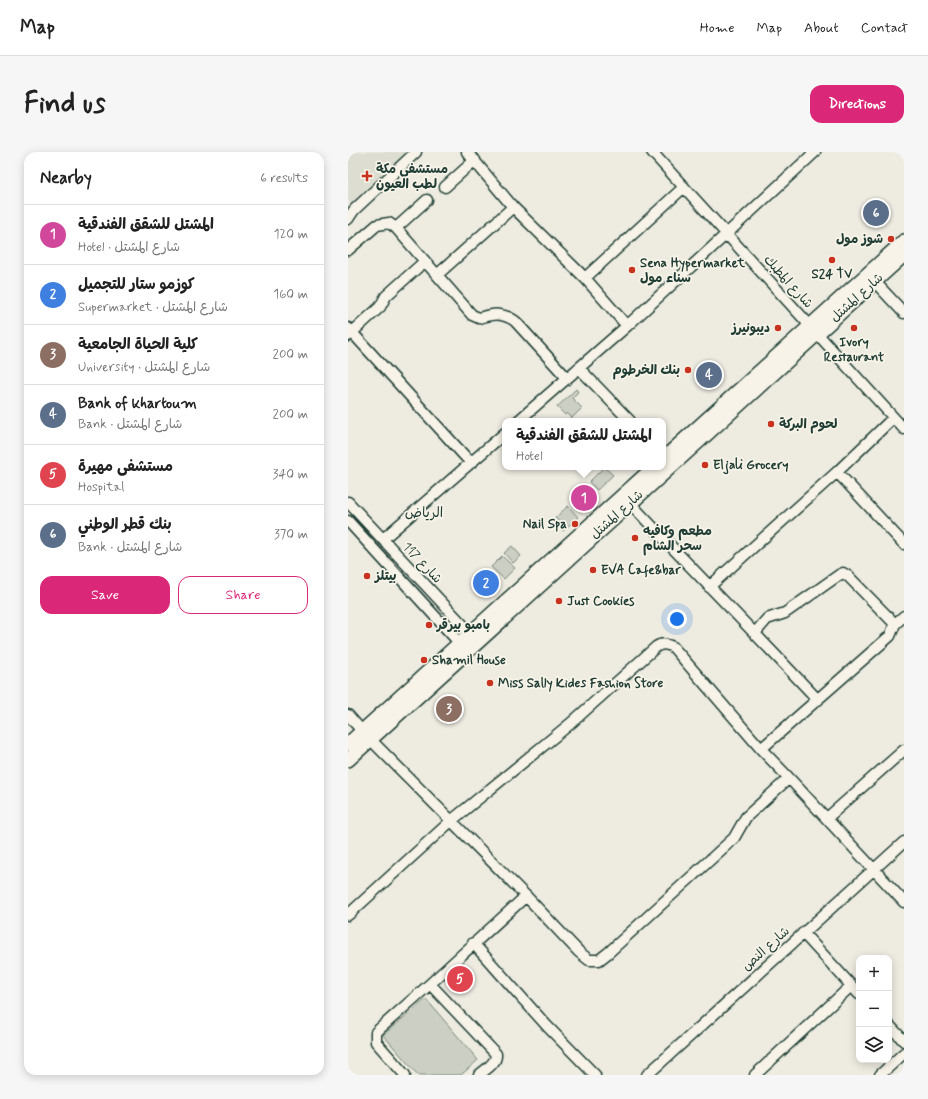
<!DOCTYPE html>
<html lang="en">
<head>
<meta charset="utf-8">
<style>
	:root { --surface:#fff; --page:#f6f6f6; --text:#222; --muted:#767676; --line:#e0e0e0; --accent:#db2777 }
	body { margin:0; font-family:Mynerve,"Playpen Sans Arabic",sans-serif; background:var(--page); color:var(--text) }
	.controls { position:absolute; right:12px; bottom:12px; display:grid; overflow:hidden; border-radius:8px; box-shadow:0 2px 10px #0003 }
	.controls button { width:36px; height:36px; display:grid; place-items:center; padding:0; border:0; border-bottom:1px solid var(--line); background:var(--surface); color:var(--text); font:20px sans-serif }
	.you { position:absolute; left:329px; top:467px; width:14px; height:14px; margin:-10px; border:3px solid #fff; border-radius:50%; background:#1a73e8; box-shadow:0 0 0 6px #1a73e833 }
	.badge { display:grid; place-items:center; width:26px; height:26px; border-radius:50%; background:var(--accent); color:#fff; font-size:13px; font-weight:700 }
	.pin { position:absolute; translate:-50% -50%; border:2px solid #fff; box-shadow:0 1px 4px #0006 }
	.popup { position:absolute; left:154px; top:266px; width:164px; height:52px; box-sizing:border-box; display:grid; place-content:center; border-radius:8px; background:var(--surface); filter:drop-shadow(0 1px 3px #0005); font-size:13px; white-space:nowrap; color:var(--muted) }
	.popup b { font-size:15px; color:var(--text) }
	.popup::after { content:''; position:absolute; left:50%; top:100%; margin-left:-8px; border:8px solid transparent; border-top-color:var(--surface) }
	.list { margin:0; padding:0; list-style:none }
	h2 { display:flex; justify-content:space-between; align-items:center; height:52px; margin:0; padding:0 16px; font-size:17px }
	h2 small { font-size:13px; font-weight:400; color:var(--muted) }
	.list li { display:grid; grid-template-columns:26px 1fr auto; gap:12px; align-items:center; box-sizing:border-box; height:60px; padding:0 16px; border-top:1px solid var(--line) }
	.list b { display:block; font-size:15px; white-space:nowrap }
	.list p { margin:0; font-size:13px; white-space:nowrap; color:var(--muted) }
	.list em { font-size:13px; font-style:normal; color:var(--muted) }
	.actions { display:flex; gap:8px; padding:12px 16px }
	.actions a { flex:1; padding:9px 0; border:1px solid var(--accent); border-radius:12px; text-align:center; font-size:14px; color:var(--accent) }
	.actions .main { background:var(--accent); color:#fff }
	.icon { flex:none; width:22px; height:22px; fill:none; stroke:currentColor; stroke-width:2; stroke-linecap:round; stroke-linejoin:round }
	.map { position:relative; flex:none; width:556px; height:923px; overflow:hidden; border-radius:12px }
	header { display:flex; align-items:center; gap:24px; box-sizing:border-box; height:56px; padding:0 20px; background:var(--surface); border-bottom:1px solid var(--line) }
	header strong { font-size:19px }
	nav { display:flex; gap:22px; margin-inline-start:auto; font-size:14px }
	.intro { display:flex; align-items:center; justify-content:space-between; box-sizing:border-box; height:96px; padding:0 24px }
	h1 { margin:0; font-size:28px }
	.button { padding:10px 18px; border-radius:12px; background:var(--accent); color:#fff; font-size:14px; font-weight:700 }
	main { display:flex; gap:24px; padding:0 24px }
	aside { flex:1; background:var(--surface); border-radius:12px; box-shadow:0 2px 10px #0003 }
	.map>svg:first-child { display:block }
	.built { fill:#ddddd2 }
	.green { fill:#cccfc4; stroke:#76867c }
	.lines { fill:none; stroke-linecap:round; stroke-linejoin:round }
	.minor-casing { stroke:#1f3d34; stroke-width:13 }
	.major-casing { stroke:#1f3d34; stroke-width:16 }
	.minor { stroke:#f7f3e8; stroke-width:10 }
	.major { stroke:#f7f3e8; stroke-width:13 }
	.poi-dot { fill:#c8321e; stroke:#f7f3e8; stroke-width:1.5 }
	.labels { text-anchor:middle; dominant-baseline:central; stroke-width:3.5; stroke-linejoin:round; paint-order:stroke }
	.poi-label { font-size:13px; font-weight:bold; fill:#1f3d34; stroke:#f7f3e8; text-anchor:start }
	.street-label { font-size:13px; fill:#1f3d34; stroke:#f7f3e8 }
	.neighbourhood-label { font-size:14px; fill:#1f3d34; stroke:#f7f3e8 }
</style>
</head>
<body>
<header>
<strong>Map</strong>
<nav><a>Home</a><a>Map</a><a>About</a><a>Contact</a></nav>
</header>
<div class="intro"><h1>Find us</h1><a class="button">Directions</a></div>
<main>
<aside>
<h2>Nearby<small>6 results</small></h2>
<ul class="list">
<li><span class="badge" style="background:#d1479c">1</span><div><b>المشتل للشقق الفندقية</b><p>Hotel · شارع المشتل</p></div><em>120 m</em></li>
<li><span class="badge" style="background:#3f7fe0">2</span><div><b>كوزمو ستار للتجميل</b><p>Supermarket · شارع المشتل</p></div><em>160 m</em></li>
<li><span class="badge" style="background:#8d6e63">3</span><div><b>كلية الحياة الجامعية</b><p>University · شارع المشتل</p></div><em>200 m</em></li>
<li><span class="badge" style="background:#5c6f8a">4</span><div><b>Bank of khartoum</b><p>Bank · شارع المشتل</p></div><em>200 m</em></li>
<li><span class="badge" style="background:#e0444e">5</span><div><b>مستشفى مهيرة</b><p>Hospital</p></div><em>340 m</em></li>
<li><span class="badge" style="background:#5c6f8a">6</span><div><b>بنك قطر الوطني</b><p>Bank · شارع المشتل</p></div><em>370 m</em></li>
</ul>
<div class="actions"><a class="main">Save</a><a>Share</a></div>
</aside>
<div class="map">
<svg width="556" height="923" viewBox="0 0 556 923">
	<rect width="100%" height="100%" fill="#eeece1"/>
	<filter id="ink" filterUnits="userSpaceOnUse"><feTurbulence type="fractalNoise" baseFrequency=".025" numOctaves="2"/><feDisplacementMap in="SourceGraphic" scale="8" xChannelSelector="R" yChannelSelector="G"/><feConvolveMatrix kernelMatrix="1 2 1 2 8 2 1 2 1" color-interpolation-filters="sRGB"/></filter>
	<g filter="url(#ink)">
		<path class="built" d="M0 0H64L5 54 0 48Z"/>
		<path class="green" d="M228 237 230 240 224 246 234 256 224 266 219 261 217 263 209 255Z
			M256 315 265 323 249 338 241 330Z
			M220 354 230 365 215 379 212 376 215 373 207 366Z
			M164 394 173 404 165 411 156 401Z
			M154 404 167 416 156 427 143 415Z
			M78 847 130 908 113 923H70L35 883Z"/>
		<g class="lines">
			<defs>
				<path id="minor" d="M119 0 165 55 237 126 279 174
					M304 0 556 277
					M97 35 127 8
					M0 67 6 58 68 0
					M48 76 79 48
					M0 98 29 73 41 71 48 76 124 163 131 166C145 162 154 160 167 169L219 226
					M89 123 165 55
					M237 126 336 35
					M527 130 556 161
					M0 176 123 311
					M0 184 32 155 38 144 77 109
					M231 216 282 269
					M170 269 279 174 467 0
					M489 320 556 392
					M0 350 127 486
					M282 351C344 417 408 482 470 548
					M0 369 116 496
					M35 387 157 281
					M361 435 489 320 545 266
					M407 481 419 467 437 461 491 423 495 421 500 424 547 472
					M0 563 14 579
					M23 588 178 744 231 800 241 808H251L260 801 386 686 398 665 441 626
					M413 597 542 484 547 472 556 464
					M479 666 556 598
					M0 763 103 669 222 572 308 495C314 491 318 492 325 495L413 597 441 626 556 750
					M455 781 511 842
					M125 791 199 874 247 923
					M82 832 148 902C149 911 138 917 131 923
					M541 873 556 889
					M57 923 28 890V880L82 832 178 744
					M299 923 556 690
					M407 923 503 834
					M532 923 556 901"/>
				<path id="major" d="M315 307 556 89
					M0 592 306 315
					M0 608 556 103"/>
			</defs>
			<use href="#minor" class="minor-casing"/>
			<use href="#major" class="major-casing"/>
			<use href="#minor" class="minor"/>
			<use href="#major" class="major"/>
		</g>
	</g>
	<g class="poi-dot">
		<path d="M17 18h4v4h4v4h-4v4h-4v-4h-4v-4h4z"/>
		<circle cx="543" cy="87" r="4"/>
		<circle cx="484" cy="108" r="4"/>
		<circle cx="284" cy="118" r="4"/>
		<circle cx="430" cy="176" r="4"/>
		<circle cx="506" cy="176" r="4"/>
		<circle cx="340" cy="218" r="4"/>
		<circle cx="423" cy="272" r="4"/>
		<circle cx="357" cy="313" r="4"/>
		<circle cx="227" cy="372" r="4"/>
		<circle cx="287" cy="386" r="4"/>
		<circle cx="245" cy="418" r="4"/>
		<circle cx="19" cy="424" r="4"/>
		<circle cx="211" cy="449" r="4"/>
		<circle cx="81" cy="473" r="4"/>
		<circle cx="76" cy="508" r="4"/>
		<circle cx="142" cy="531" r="4"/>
	</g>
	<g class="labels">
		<g class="poi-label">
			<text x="28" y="17">مستشفى مكة<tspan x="28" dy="15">لطب العيون</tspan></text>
			<text x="535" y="87" text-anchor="end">شوز مول</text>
			<text x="292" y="111">Sena Hypermarket<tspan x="292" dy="15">سناء مول</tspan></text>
			<text x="484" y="122" text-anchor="middle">S24 TV</text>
			<text x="422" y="176" text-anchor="end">ديبونيرز</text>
			<text x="506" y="190" text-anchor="middle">Ivory<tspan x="506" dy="15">Restaurant</tspan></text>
			<text x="332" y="218" text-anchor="end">بنك الخرطوم</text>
			<text x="431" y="272">لحوم البركة</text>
			<text x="365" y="313">Eljali Grocery</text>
			<text x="219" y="372" text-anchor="end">Nail Spa</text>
			<text x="295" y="379">مطعم وكافيه<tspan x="295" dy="15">سحر الشام</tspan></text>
			<text x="253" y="418">EVA Cafe&amp;bar</text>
			<text x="27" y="424">بيتلز</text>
			<text x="219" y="449">Just Cookies</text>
			<text x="89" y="473">بامبو بيرقر</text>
			<text x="84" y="508">Shamil House</text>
			<text x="150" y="531">Miss Sally Kides Fashion Store</text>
		</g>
		<g class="street-label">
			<text transform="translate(440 130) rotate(48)">شارع المطبك</text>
			<text transform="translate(509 146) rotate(-42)">شارع المشتل</text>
			<text transform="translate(269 363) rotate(-42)">شارع المشتل</text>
			<text transform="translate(74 411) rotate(47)">شارع 117</text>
			<text transform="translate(418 797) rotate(-42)">شارع النص</text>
		</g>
		<g class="neighbourhood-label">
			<text x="76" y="361">الرياض</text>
		</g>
	</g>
</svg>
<div class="controls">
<button>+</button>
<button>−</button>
<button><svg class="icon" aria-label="layers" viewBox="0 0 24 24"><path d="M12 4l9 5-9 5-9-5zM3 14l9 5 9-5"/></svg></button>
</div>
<div class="you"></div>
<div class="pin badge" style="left:236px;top:346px;background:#d1479c">1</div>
<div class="popup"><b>المشتل للشقق الفندقية</b>Hotel</div>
<div class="pin badge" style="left:138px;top:431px;background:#3f7fe0">2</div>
<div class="pin badge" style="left:101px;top:557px;background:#8d6e63">3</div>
<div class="pin badge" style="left:361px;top:223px;background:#5c6f8a">4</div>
<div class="pin badge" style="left:112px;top:827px;background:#e0444e">5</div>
<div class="pin badge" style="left:528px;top:61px;background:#5c6f8a">6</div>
</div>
</main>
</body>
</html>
